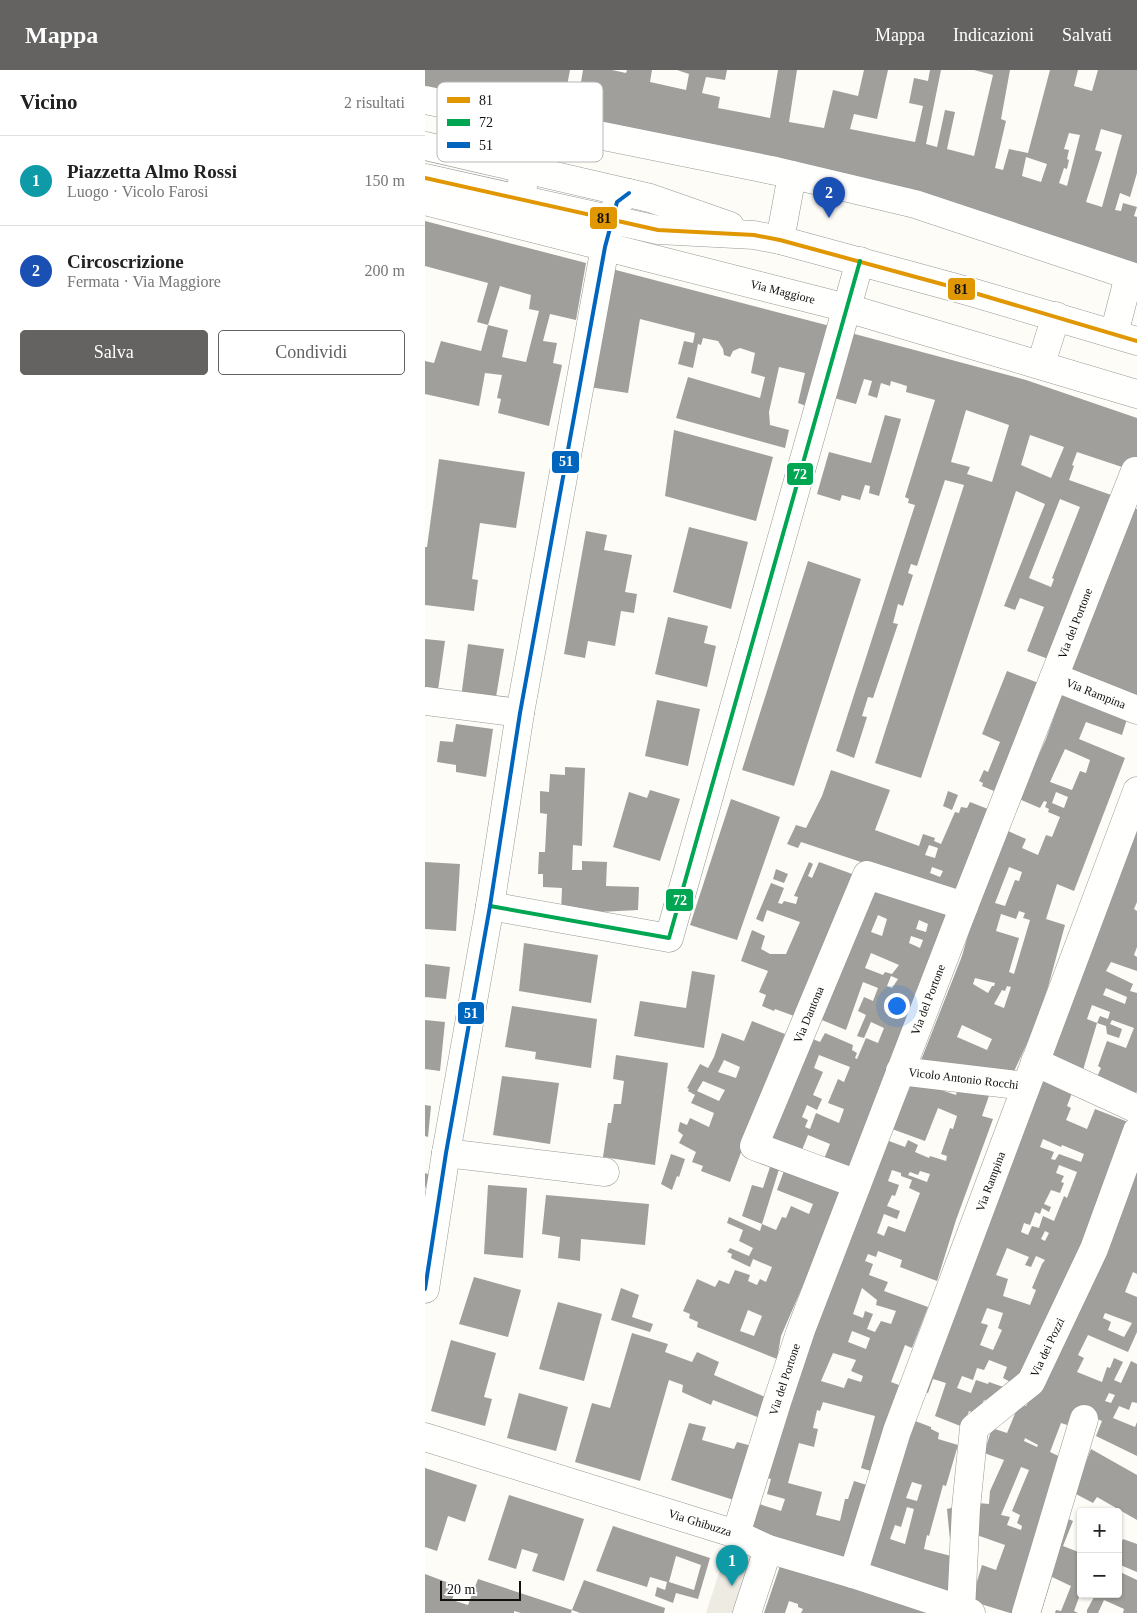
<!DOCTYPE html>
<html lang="it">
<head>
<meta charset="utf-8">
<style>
	:root { --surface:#fff; --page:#f2f2f2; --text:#222; --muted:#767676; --line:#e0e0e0; --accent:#646362 }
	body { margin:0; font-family:"Times New Roman",serif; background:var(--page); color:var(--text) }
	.controls { position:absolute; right:15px; bottom:15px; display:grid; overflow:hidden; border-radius:5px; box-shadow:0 1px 4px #0004 }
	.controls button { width:45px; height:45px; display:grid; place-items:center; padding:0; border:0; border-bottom:1px solid var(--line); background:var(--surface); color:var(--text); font:25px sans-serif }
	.scale { position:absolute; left:15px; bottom:12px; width:81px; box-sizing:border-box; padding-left:5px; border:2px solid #111; border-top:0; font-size:14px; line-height:18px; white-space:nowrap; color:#111; -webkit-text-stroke:4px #fff; paint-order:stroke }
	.you { position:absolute; left:471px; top:935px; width:18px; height:18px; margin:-12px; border:4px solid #fff; border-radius:50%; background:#1a73e8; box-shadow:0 0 0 8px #1a73e833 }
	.badge { display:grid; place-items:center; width:32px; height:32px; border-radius:50%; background:var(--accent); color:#fff; font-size:16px; font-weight:700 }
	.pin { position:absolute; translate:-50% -41px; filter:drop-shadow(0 1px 2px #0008) }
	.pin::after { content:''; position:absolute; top:26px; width:18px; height:15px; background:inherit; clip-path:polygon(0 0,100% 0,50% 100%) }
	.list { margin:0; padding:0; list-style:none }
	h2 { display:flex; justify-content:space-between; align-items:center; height:65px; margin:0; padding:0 20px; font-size:21px }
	h2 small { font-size:16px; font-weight:400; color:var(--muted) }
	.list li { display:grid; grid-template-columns:32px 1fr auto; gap:15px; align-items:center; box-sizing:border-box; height:90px; padding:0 20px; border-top:1px solid var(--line) }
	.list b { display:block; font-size:19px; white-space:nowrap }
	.list p { margin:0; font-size:16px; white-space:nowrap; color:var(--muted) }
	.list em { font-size:16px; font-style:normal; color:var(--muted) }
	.actions { display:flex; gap:10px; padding:15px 20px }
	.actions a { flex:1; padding:11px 0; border:1px solid var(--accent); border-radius:5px; text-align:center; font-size:18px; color:var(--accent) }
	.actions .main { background:var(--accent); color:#fff }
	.map { position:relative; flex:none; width:712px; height:1543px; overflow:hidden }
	header { display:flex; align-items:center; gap:30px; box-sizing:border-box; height:70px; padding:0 25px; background:var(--accent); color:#fff }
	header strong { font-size:24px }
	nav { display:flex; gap:28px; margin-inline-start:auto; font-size:18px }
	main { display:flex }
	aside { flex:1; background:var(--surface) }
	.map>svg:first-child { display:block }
	.plaza { fill:#edebe2 }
	.building { fill:#a19f9c; fill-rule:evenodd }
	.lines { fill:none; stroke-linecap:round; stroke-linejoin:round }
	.minor-casing { stroke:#979795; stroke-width:29 }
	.minor { stroke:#fffffe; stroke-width:28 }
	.bus-1-casing { stroke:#fff; stroke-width:8 }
	.bus-2-casing { stroke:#fff; stroke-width:8 }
	.bus-3-casing { stroke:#fff; stroke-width:8 }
	.bus-1 { stroke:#e09702; stroke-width:4 }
	.bus-2 { stroke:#00a651; stroke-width:4 }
	.bus-3 { stroke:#0065bd; stroke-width:4 }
	.labels { text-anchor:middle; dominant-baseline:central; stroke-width:5; stroke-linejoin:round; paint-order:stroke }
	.street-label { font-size:12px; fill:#111; stroke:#fff }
	.key { fill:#fff; stroke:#b8b8b8; stroke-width:1 }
	.key-label { font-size:14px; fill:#111 }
	.line-badge { stroke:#fff; stroke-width:2 }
	.badge-label { font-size:14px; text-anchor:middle; font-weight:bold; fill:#fff }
	.pale-badge-label { font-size:14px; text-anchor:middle; font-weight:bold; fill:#111 }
</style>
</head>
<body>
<header>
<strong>Mappa</strong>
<nav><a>Mappa</a><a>Indicazioni</a><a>Salvati</a></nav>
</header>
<main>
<aside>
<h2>Vicino<small>2 risultati</small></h2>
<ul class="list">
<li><span class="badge" style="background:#0f9aa8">1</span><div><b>Piazzetta Almo Rossi</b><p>Luogo · Vicolo Farosi</p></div><em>150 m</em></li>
<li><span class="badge" style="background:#1a4fb4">2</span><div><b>Circoscrizione</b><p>Fermata · Via Maggiore</p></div><em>200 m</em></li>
</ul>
<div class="actions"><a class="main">Salva</a><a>Condividi</a></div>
</aside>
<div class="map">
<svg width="712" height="1543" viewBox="0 0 712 1543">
	<rect width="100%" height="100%" fill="#fdfcf7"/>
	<path class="plaza" d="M302 1479 333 1489 315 1543H281Z"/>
	<path class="building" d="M0 0H145L141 21 154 24 158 0H187L201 3 202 0H227L225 12 261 20 264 4 252 0H302L300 10 281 7 277 23 295 27 293 38 345 48 353 0H372L364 52 399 58 408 20 433 26 439 0H463L452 49 429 44 425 59 490 72 498 36 484 33 489 8 503 11 505 0H516L501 74 512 77 520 40 530 42 522 79 549 86 568 5 549 0H585L576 49 581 51 570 98 578 100 584 79 603 83 625 0H653L649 16 667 21 673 0H712V103L705 127 695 123 690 140 696 141 698 133 712 137 709 146 712 147V200L0 22ZM676 59 697 65 677 137 661 132 677 82 670 80ZM644 63 655 65 642 116 634 113 639 98 642 99 644 90 642 89 644 80 639 79ZM601 87 622 94 616 112 597 106Z
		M0 151 161 193 151 250 125 244 118 271 132 273 128 293 137 295 124 356 73 343 76 329 72 328 77 305 60 303 54 336 0 324V291L9 293 16 271 56 281 63 255 83 260 77 287 101 292 114 241 104 239 106 225 75 216 63 255 52 252 63 213 0 196Z
		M187 199 405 256 384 337 373 333 380 303 354 297 344 342 345 355 364 360 360 378 251 348 263 307 335 328 340 307 326 303 330 283 315 278 308 281 305 287 299 285 298 279 293 271 278 268 276 275 273 274 268 298 253 294 259 271 268 273 270 263 215 249 203 323 164 317Z
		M426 263 601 310 712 348V402L652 382 647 395 649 396 644 410 689 426 626 590 602 581 619 537 595 528 590 540 579 536 620 434 591 421 496 708 450 693 539 415 520 410 492 496 486 494 483 503 488 505 478 536 473 534 468 553 473 554 448 628 443 627 437 646 442 647 429 688 411 681 490 435 483 433 484 429 480 427 510 330 481 322 482 316 466 311 465 316 456 313 452 328 443 325 447 311 439 309 431 334 409 328ZM541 340 584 355 567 412 542 404 545 397 526 392ZM605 365 639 377 626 408 596 395ZM635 429 655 437 627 508 629 509 626 517 604 508Z
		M460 345 476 349 454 426 444 423 445 416 440 415 435 430 417 425 415 431 392 424 404 382 446 393Z
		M249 360 348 387 331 451 240 426Z
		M14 389 100 402 91 458 55 453 47 509 53 510 49 541 0 535V477H2Z
		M702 435 712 439V630L644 605Z
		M264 457 323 472 306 539 248 522Z
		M161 461 182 465 179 480 207 485 200 522 212 524 209 543 196 541 190 576 163 571 160 588 139 584Z
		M383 491 436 509 369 716 317 700Z
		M243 547 283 556 279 573 291 576 282 617 230 604Z
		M0 569 20 571 13 620 0 618Z
		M43 574 79 579 70 633 36 628Z
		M582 601 619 615 576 724 557 716 558 713 554 711 559 700 563 702 575 672 557 664Z
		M637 624 702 649 697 665 661 652 654 669 700 688 649 821 632 814 621 849 640 855 623 917 607 963 584 1012 493 998 537 886 554 827 581 760 601 769 597 778 613 785 621 765 627 767 635 747 623 742 624 739 620 737 622 732 619 731 615 738 594 729 621 669ZM640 679 665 690 661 703 655 701 647 720 625 712ZM631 722 643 727 639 738 627 733ZM584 797 597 802 594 811 590 810 580 836 570 833ZM594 841 600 843 598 848 605 850 589 904 584 902 594 868 571 861 576 844 591 849ZM550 908 570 913 569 916H567L563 923 548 914ZM582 916 586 917 579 938 569 934 577 920 580 921ZM537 955 567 969 562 980 532 967Z
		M232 630 275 639 263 696 220 686Z
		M31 654 68 659 61 707 31 702V695L12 692 15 671 28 672Z
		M140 697 160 698 157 776 148 775 147 800H157V791L182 792 181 816 214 817 213 840 155 843 136 842 137 818 118 817V804H113L114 782H120L122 744 115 743V721L124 722 125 704 140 705Z
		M406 700 465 720 450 760 494 776 498 764 510 768 509 771 516 774 530 742 534 743 536 737 542 738 545 732 568 741 535 829 439 793 376 772 373 778 362 774 371 755 381 758 397 726ZM504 775 513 778 510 788 500 785ZM507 797 518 801 515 807 505 803Z
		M225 720 255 729 235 791 188 777 204 722 222 728Z
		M523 721 533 725 527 740 518 736Z
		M306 729 355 747 312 870 265 855Z
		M712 755V832L709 839 712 841V877L709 885 712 887V901L686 892 681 901 708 914 705 921 712 923V1021L707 1033 618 992ZM681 918 702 927 700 934 678 925ZM667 935 685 942 683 949 675 946 672 953 681 956 682 964 694 968 697 959 685 954 687 950 709 958 701 978 682 971 673 996 676 998 672 1007 658 1000 672 953 662 949Z
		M0 792 35 794 31 861 0 859Z
		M384 792 388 794 383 806 387 808 394 792 430 805 369 946 350 939 349 941 337 936 341 925 334 922 343 901 316 891 327 860 340 866 336 879 345 884H361L375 852 342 840 338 852 331 849 346 813 359 818 353 833 357 834 359 831 371 834 373 827 369 826Z
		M351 799 363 804 359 813 348 809Z
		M440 818 528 845 427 1100 399 1089 405 1074 383 1065 377 1080 342 1066 383 967 395 972 400 963 428 975 427 980 432 983 430 988 432 989 441 968 453 973 459 958 446 952 439 968 432 966 441 945 433 941 439 927 448 931 453 918 438 912 421 960 392 948ZM453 845 462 849 457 866 446 862ZM494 850 503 854 501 862 491 859ZM486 866 498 870 495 878 484 873ZM446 883 474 895 467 904 460 902 458 905 440 898ZM466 906 473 909 467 918 462 916ZM394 985 425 997 419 1012 413 1009 403 1033 419 1039 414 1053 391 1043 385 1059 380 1057 383 1050 377 1047 382 1035 392 1040 397 1029 388 1025 398 1002 389 998Z
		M99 873 173 885 166 933 94 921Z
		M0 894 25 897 21 929 0 927Z
		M267 901 290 905 279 978 209 966 215 931 261 938Z
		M87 936 172 949 166 998 110 989 111 982 80 977Z
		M0 950 20 952 15 1001 0 999Z
		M327 951 360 964 305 1112 276 1101 278 1096 267 1092 271 1082 254 1073 258 1065 253 1061 255 1052 262 1055 265 1048 284 1057 289 1043 266 1033 270 1025 263 1021 264 1019 262 1018 275 994 283 998 289 987 297 963 319 971ZM299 990 315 997 311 1008 293 1002ZM278 1011 300 1020 294 1031 272 1021Z
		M191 985 243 993 230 1095 178 1087 183 1053H186L189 1034H196L199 1011 188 1009Z
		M616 1000 650 1015 642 1036 646 1038 641 1050 662 1059 670 1039 703 1052 637 1228 589 1314 578 1308 582 1297 564 1290 559 1300 552 1298 548 1310 537 1306 532 1318 546 1323 551 1310 563 1314 564 1312 584 1319 572 1329 559 1330 552 1344 544 1341 538 1357 510 1346 521 1313 508 1309 503 1323 495 1320 587 1092 579 1088ZM618 1069 636 1077 637 1075 659 1084 656 1092 634 1084 630 1090 626 1089 629 1082 615 1077ZM634 1095 652 1102 642 1128 639 1126 629 1151 618 1146 614 1158 607 1156 603 1165 596 1162 599 1153 605 1155 610 1142 615 1144 617 1138 624 1142 626 1137 619 1134 626 1120 635 1123 639 1113 636 1112 639 1106 631 1103ZM620 1161 624 1163 620 1171 616 1169ZM582 1178 604 1187 600 1195 606 1197 611 1186 620 1190 617 1194 607 1218 611 1220 605 1235 578 1226 583 1209 571 1205ZM562 1238 578 1243 573 1258 577 1260 568 1280 555 1275 563 1255 556 1253Z
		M491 1003 504 1016 531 1025 535 1011 567 1017 557 1046 568 1049 531 1150 512 1211 475 1197 477 1190 453 1181 451 1187 443 1184 440 1191 448 1194 444 1205 463 1212 459 1221 503 1237 487 1278 480 1275 466 1312 474 1315 463 1349 449 1402 436 1398 450 1346 398 1332 395 1341 392 1340 388 1358 393 1359 389 1377 374 1373 363 1413 397 1422 391 1445 415 1451 420 1429H423L429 1411 445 1416 428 1490 323 1463 331 1433 356 1441 360 1429 342 1424 346 1409 339 1407 361 1331 458 1079H460L464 1071 480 1077 483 1070 493 1075 490 1082 504 1088 505 1086 521 1091 522 1086 516 1084 525 1058 528 1059 532 1046 513 1038 500 1071 467 1059ZM467 1100 476 1103V1106L487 1110 484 1118 495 1123 480 1162 463 1156 459 1166 452 1163 459 1144 472 1149 475 1141 462 1136 467 1125 470 1126 474 1115 463 1111ZM495 1101 505 1104 502 1112 483 1105 485 1102 493 1105ZM437 1218 452 1230 451 1235 471 1241 466 1254 456 1251 450 1262 442 1259 448 1244 440 1241 438 1248 428 1244ZM427 1261 445 1268 441 1279 423 1272ZM408 1283 431 1290 426 1301 438 1306 436 1312 423 1308 419 1318 396 1311Z
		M77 1006 134 1013 125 1074 68 1065Z
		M0 1035 6 1036 3 1067 0 1066Z
		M246 1084 260 1089 254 1107 252 1106 247 1120 236 1114Z
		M712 1087V1204L708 1202 700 1222 712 1227V1262L703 1282 663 1265 653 1285 659 1288 652 1302 677 1312 682 1297 685 1298 689 1288 698 1292 689 1310 696 1313 706 1291 712 1294V1333L707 1332 704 1340 694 1336 688 1348 710 1357 712 1352V1386L671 1366 677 1351 650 1339 642 1355 636 1353 625 1382 642 1390 593 1543H585L546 1531 557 1495 571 1500 580 1475 546 1463 553 1433 564 1434 565 1421 579 1390 559 1383 567 1358 582 1363 594 1334 601 1336 617 1305ZM680 1243 707 1253 699 1267 683 1260 686 1252 678 1248ZM684 1323 690 1325 686 1333 680 1331ZM600 1368 613 1375 612 1377 599 1371ZM596 1397 604 1400 587 1441 595 1445 592 1453 597 1456 596 1460 582 1455 585 1447 576 1445Z
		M346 1094 355 1096 337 1154 317 1146 327 1115 338 1118Z
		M360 1098 419 1121 356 1266 352 1289 272 1257 273 1252 264 1248 265 1244 258 1241 272 1209 290 1217 294 1210 304 1214 310 1200 325 1205 323 1211 332 1215 335 1209 341 1212 347 1197 328 1189 325 1197 306 1188 307 1184 302 1182 305 1178 324 1186 328 1178 314 1171 318 1160 302 1153 304 1147 335 1161 337 1154 351 1160 357 1147 361 1148 366 1136 384 1144 388 1134 352 1120ZM323 1240 337 1246 329 1266 315 1261Z
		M0 1103 5 1105 0 1119Z
		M63 1115 102 1118 98 1188 59 1184Z
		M121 1125 224 1134 220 1175 156 1169 155 1191 133 1188 135 1167 117 1164Z
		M49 1207 96 1220 83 1267 34 1254Z
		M196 1218 214 1225 207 1247 228 1254 225 1262 186 1250Z
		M133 1232 177 1244 159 1311 114 1299Z
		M207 1263 243 1274 240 1282 267 1292 272 1282 294 1292 289 1305 340 1327 335 1348 288 1330 286 1335 257 1322 258 1315 244 1310 215 1411 150 1392 167 1333 185 1338Z
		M26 1270 71 1283 59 1327 67 1329 60 1356 6 1341Z
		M94 1323 143 1337 131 1381 82 1368Z
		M485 1349 506 1357V1359L514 1363 513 1369 533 1375 521 1416 518 1415 504 1466 502 1465 499 1479 534 1488 529 1528 441 1498ZM487 1412 497 1415 492 1431 481 1428ZM482 1437 489 1439 480 1474 465 1469 470 1455 476 1457Z
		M264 1353 281 1357 277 1370 309 1379 312 1372 327 1376 312 1431 246 1410Z
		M666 1379 712 1405V1450L672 1427 668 1433 649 1423Z
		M0 1398 52 1415 40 1452 23 1446 12 1481 0 1477Z
		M84 1425 159 1449 139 1511 107 1501 113 1484 97 1479 91 1499 63 1490Z
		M530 1437 533 1469 525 1470 522 1439Z
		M639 1447 648 1451 638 1476 656 1483V1522L649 1541 653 1543H630L631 1540 636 1541 646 1516 627 1507 616 1543H605Z
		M188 1456 285 1488 273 1529 251 1523 248 1533 230 1526 232 1517 240 1520 242 1512 225 1507 222 1517 171 1501ZM251 1486 276 1495 269 1520 244 1512Z
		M698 1469 712 1474V1502L693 1494V1475L695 1476Z
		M355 1496 507 1543H376L378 1539 373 1537V1534L364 1531 360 1543H339Z
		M693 1501 712 1510V1543H698L699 1539 679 1530 673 1543H662V1540L669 1527 664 1524H693Z
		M0 1504 32 1516 27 1530 43 1535 53 1509 147 1540 146 1543H96L89 1541V1543H0Z
		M159 1510 240 1538 239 1543H155L147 1540Z"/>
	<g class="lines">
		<defs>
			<g id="minor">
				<path d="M0 30 351 101 490 134 712 208"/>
				<path d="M0 76 225 128 305 156"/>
				<path d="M0 108 233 160 329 165 355 170 546 222 712 271"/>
				<path d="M98 116 97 113 111 52"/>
				<path id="s1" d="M0 131 422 238 712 324"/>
				<path d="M355 170 367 105"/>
				<path d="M689 264 704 206"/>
				<path d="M616 294 631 246"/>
				<path id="s2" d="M629 607 712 640"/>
				<path d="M0 631 95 643"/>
				<path d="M65 836 244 868 435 191"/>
				<path d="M610 992 712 1039"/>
				<path id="s3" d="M475 1001 601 1016"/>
				<path d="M21 1083 180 1102"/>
				<path id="s4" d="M432 1114 329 1076 442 805 539 836"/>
				<path d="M0 1219 21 1083 65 836 95 643 180 177 192 132 204 123"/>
				<path id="s5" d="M0 1367 311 1464 343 1479 428 1504 546 1543"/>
				<path id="s6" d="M311 1464 352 1332 376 1260 541 831 710 401"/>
				<path id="s7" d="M428 1504 472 1361 712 721"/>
				<path id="s8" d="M536 1540 541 1438 549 1358 606 1312 669 1179 712 1061"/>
				<path d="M322 1543 343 1479"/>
				<path d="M601 1543 659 1349"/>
			</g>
		</defs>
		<use href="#minor" class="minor-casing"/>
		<use href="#minor" class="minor"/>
		<defs>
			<path id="bus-1" d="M0 108 233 160 329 165 355 170 546 222 712 271"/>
			<path id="bus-2" d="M65 836 244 868 435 191"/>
			<path id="bus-3" d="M0 1219 21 1083 65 836 95 643 180 177 192 132 204 123"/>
		</defs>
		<use href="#bus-1" class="bus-1-casing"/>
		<use href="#bus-2" class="bus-2-casing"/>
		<use href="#bus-3" class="bus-3-casing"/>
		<use href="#bus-1" class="bus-1"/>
		<use href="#bus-2" class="bus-2"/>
		<use href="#bus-3" class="bus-3"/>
	</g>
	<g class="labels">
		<g class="street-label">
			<text stroke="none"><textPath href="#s1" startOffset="369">Via Maggiore</textPath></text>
			<text stroke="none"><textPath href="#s6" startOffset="972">Via del Portone</textPath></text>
			<text stroke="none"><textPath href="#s2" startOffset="45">Via Rampina</textPath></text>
			<text stroke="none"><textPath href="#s6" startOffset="568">Via del Portone</textPath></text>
			<text stroke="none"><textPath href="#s4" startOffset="252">Via Dantona</textPath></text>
			<text stroke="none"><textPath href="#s3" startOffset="64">Vicolo Antonio Rocchi</textPath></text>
			<text stroke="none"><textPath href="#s7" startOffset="416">Via Rampina</textPath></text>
			<text stroke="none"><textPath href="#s8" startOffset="294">Via dei Pozzi</textPath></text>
			<text stroke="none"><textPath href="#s6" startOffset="162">Via del Portone</textPath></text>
			<text stroke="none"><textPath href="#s5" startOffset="288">Via Ghibuzza</textPath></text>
		</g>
	</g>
	<rect x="12" y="12" width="166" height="80" rx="8" class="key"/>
	<rect x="22" y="27" width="23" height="6" fill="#e09702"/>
	<rect x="22" y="49" width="23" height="7" fill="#00a651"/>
	<rect x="22" y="72" width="23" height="6" fill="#0065bd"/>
	<g class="key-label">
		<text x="54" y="35">81</text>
		<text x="54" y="57">72</text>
		<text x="54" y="80">51</text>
	</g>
	<g class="line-badge">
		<rect x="164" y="136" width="29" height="24" rx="5" fill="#e09702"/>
		<rect x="522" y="207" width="29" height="24" rx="5" fill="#e09702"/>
		<rect x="126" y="380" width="29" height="24" rx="5" fill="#0065bd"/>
		<rect x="361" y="392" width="28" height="24" rx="5" fill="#00a651"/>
		<rect x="240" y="818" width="29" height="24" rx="5" fill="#00a651"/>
		<rect x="32" y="931" width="28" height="24" rx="5" fill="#0065bd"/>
	</g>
	<g class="badge-label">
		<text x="141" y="396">51</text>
		<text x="375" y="409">72</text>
		<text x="255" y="835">72</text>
		<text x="46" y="948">51</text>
	</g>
	<g class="pale-badge-label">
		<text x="179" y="153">81</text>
		<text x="536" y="224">81</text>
	</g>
</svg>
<div class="controls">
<button>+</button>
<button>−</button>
</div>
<div class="scale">20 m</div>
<div class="you"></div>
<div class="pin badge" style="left:307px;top:1516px;background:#0f9aa8">1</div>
<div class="pin badge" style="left:404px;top:148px;background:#1a4fb4">2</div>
</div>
</main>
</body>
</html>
